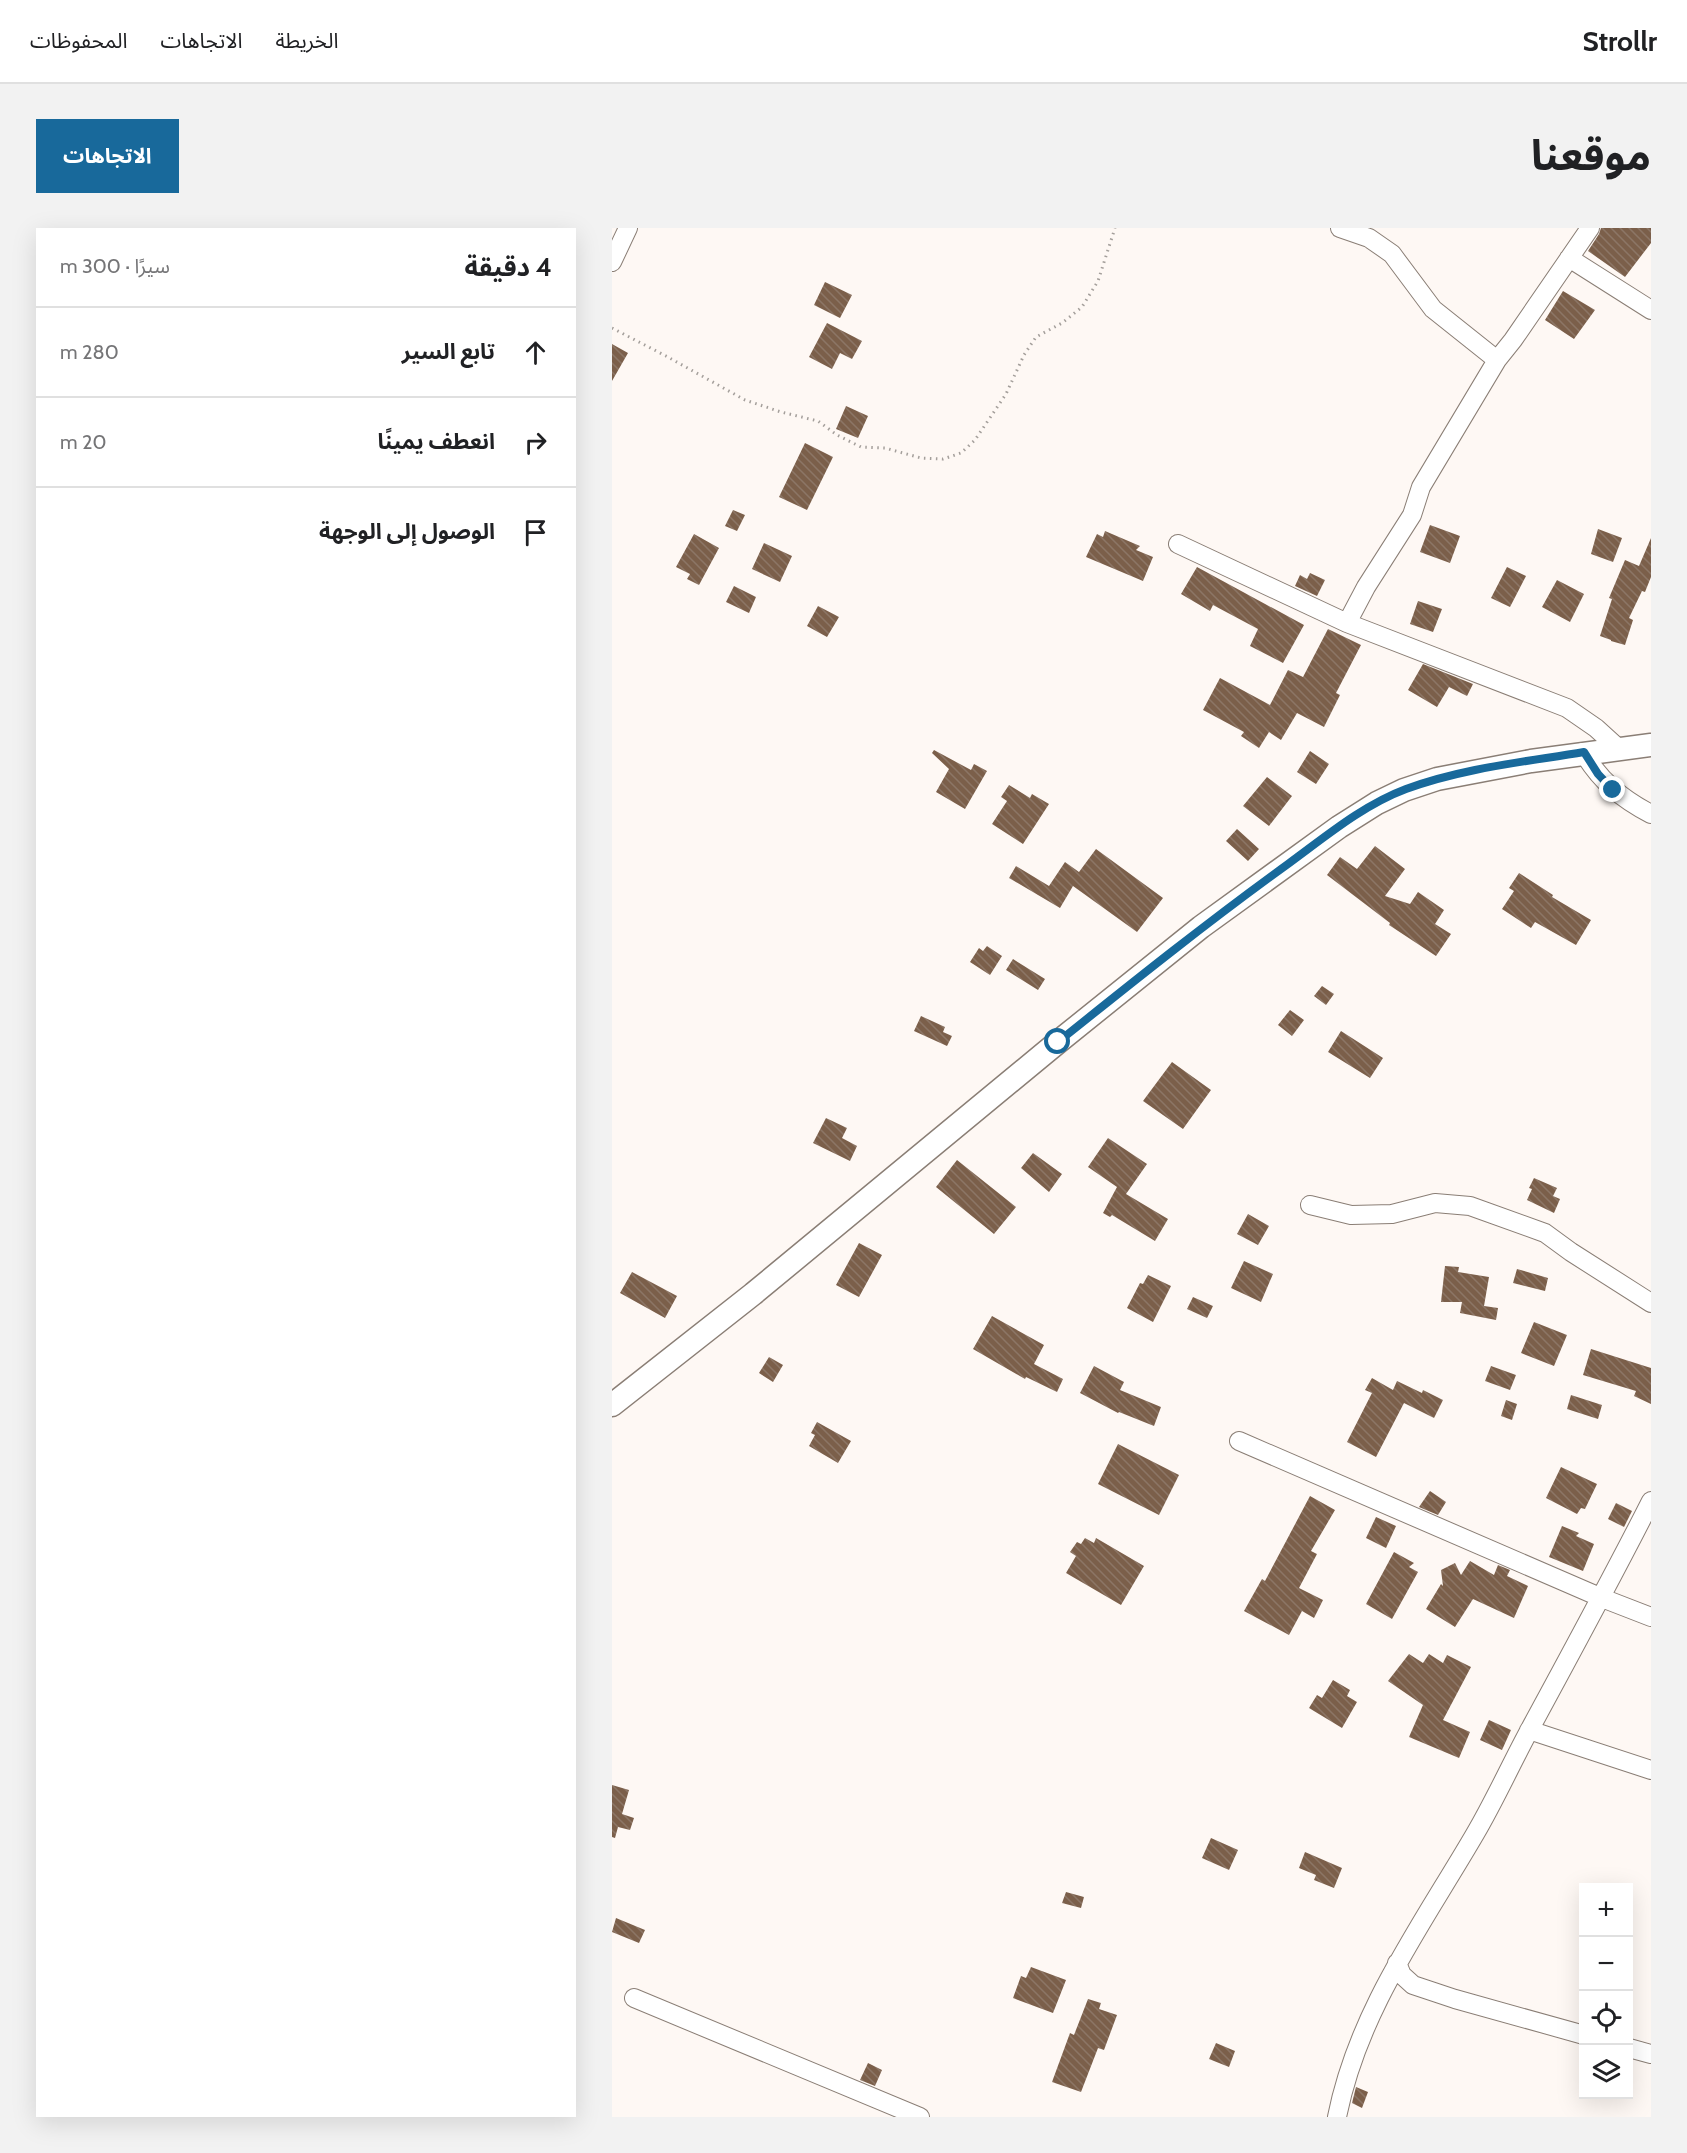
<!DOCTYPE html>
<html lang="ar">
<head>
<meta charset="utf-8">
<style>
	:root { --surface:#fff; --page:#f2f2f2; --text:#202124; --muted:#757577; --line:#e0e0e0; --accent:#18699b }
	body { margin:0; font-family:Cabin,"Noto Sans Arabic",sans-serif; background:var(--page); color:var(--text); direction:rtl }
	.controls { position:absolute; right:18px; bottom:18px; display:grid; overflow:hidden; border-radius:0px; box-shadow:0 6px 24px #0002 }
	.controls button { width:54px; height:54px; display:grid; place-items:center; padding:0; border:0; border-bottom:2px solid var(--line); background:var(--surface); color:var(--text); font:30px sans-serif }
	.stop { position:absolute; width:18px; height:18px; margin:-14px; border:4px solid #18699b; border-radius:50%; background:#fff }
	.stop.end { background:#18699b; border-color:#fff; box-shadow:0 2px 6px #0008 }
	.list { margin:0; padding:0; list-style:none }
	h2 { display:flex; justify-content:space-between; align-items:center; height:78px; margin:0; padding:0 24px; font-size:26px }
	h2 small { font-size:20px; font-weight:400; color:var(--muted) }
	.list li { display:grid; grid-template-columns:39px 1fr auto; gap:18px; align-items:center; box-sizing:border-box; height:90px; padding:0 24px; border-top:2px solid var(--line) }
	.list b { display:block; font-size:22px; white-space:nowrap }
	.list em { font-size:20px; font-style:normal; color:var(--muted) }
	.icon { flex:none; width:33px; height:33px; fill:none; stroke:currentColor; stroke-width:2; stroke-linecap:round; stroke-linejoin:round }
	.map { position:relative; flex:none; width:1039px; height:1889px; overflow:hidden; direction:ltr; border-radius:0px }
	header { display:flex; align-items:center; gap:36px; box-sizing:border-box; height:84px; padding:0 30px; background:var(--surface); border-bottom:2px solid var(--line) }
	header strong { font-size:28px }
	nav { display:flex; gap:33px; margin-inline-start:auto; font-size:21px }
	.intro { display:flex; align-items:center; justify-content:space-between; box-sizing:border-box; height:144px; padding:0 36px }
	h1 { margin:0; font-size:42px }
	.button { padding:15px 27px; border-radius:0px; background:var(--accent); color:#fff; font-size:21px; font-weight:700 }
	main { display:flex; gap:36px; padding:0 36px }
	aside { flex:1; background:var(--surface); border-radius:0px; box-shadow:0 6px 24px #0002 }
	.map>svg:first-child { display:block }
	.building { fill:url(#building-back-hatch) }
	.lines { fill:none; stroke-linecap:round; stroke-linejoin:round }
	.minor-casing { stroke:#8a7e75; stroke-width:20 }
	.tertiary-casing { stroke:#8a7e75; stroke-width:25 }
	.path { stroke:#a49f9b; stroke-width:3; stroke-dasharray:1.5 4.5; stroke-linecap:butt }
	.minor { stroke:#fff; stroke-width:18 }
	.tertiary { stroke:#fff; stroke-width:22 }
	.route { stroke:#18699b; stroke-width:8 }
</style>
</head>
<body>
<header>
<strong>Strollr</strong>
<nav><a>الخريطة</a><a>الاتجاهات</a><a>المحفوظات</a></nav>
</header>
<div class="intro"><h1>موقعنا</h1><a class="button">الاتجاهات</a></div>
<main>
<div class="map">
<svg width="1039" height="1889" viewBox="0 0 1039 1889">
	<defs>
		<pattern id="building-back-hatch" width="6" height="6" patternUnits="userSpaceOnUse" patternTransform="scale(1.5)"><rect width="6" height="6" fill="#7b5f4a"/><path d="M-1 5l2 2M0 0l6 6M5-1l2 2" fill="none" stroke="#8c7666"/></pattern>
	</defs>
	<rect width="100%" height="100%" fill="#fef8f4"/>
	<path class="building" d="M989 0H1039V15L1013 49 976 23 987 6Z
		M213 54 240 67 228 90 202 77Z
		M951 63 983 82 962 111 933 92Z
		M215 95 250 113 240 131 228 125 220 141 197 129Z
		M0 116 16 125 0 153Z
		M234 178 256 188 246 210 224 201Z
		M193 215 221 229 195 282 167 269Z
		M121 282 133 287 125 303 113 298Z
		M818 297 848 308 838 335 808 324Z
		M986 301 1010 310 1001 334 979 326Z
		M493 303 528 318 524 322 541 329 531 353 474 329 485 306 491 309Z
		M82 306 107 320 87 357 75 351 78 346 64 339Z
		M1039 310V349L1033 364 1030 363 1017 390 1021 392 1013 417 999 413V412L988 408 1000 371 997 370 1013 332 1027 338Z
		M152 315 180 328 168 354 140 341Z
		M585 339 692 397 671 435 638 418 646 401 601 377 598 383 569 366Z
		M895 339 914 348 898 379 879 370Z
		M698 345 713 352 705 368 683 358 688 347 695 351Z
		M945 352 972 366 958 394 930 379Z
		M122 358 144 369 137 385 114 374Z
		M806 373 830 381 821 404 798 396Z
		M206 378 227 389 215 409 195 398Z
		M716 401 749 417 724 465 728 467 712 499 685 485 669 512 657 504 647 520 629 508 632 504 591 482 608 450 658 477 676 442 691 449Z
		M811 436 861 456 855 468 837 459 825 479 796 462Z
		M322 522 359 542 362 536 375 543 353 581 324 564 337 541 320 525Z
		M698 523 717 536 704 556 685 544Z
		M655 549 680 568 657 598 631 578Z
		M397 557 418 570 420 566 437 576 411 616 380 596 395 573 389 569Z
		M625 601 647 621 636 633 614 613Z
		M763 618 793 641 773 668 798 676 806 664 832 682 823 696 839 706 824 728 777 697 778 695 715 647 728 629 745 641Z
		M484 621 551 670 525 704 461 658 448 680 397 650 404 638 437 658 453 634 467 644Z
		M907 645 941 667 940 669 979 692 964 717 923 694 919 700 890 681 902 663 897 660Z
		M375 718 390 728 378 747 358 734 367 720 371 723Z
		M401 731 433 751 426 762 394 742Z
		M710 758 722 766 714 777 702 768Z
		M678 782 692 792 680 808 666 797Z
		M309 788 333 799 331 804 340 808 335 818 302 803Z
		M729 803 771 830 758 850 716 824Z
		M560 834 599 862 571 901 531 873Z
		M214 890 235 900 230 910 245 918 238 933 201 915Z
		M496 910 535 936 514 966 556 991 543 1013 500 987 498 989 491 985 505 959 476 939Z
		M421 925 450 946 437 964 409 940Z
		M345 932 404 979 382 1006 324 959Z
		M922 950 945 960 941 968 948 971 942 985 915 972 920 961 917 960Z
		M636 986 657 998 646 1017 625 1006Z
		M247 1015 270 1027 247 1069 224 1057Z
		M632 1033 661 1046 649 1074 619 1060Z
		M833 1038 847 1039 846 1044 877 1049 872 1078 886 1080 884 1092 848 1085 850 1074H829Z
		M905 1041 936 1050 933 1063 901 1055Z
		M20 1044 65 1068 53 1090 8 1065Z
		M536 1047 559 1058 541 1094 515 1080 528 1055 531 1056Z
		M581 1069 601 1078 595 1090 575 1081Z
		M380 1088 432 1117 422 1136 451 1151 445 1164 414 1149 413 1151 361 1121Z
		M922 1094 955 1107 942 1138 909 1125Z
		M979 1121 1039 1140V1176L1022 1168 1024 1163 971 1147Z
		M157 1129 171 1137 161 1154 147 1145Z
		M482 1138 512 1154 508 1162 549 1179 542 1198 507 1184 506 1185 468 1165Z
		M879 1138 904 1147 898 1162 873 1153Z
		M760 1150 781 1162 785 1153 810 1165 811 1162 831 1172 822 1190 792 1175 764 1229 735 1214 760 1165 753 1162Z
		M959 1167 990 1177 986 1191 955 1181Z
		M894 1172 905 1176 900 1192 889 1188Z
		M205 1194 239 1213 226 1235 197 1218 203 1207 199 1205Z
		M506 1216 567 1247 547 1287 486 1256Z
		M949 1239 985 1256 973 1281 969 1280 965 1286 934 1270Z
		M818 1263 834 1274 826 1287 807 1279Z
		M698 1268 723 1282 699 1323 705 1326 687 1360 711 1372 702 1390 690 1383 677 1407 632 1383 650 1351 653 1353Z
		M1004 1275 1020 1283 1012 1299 996 1291Z
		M764 1289 784 1298 774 1320 754 1310Z
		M950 1298 967 1305 964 1308 982 1316 971 1343 937 1329Z
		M473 1310 482 1315 484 1310 532 1338 509 1377 454 1345 464 1328 458 1324 465 1314 469 1316Z
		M782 1324 802 1335 797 1339 806 1344 780 1391 754 1376Z
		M858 1333 882 1347 886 1337 898 1342 895 1348 916 1358 902 1390 861 1371 843 1399 814 1381 829 1356 831 1358 829 1342 843 1335 849 1347Z
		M797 1426 811 1435 817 1426 831 1435 835 1427 859 1439 831 1492 858 1504 847 1530 797 1509 811 1477 776 1453Z
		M721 1452 738 1462 735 1468 745 1474 730 1500 697 1480 705 1467 710 1470Z
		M877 1492 899 1502 890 1522 868 1512Z
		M0 1557 17 1562 10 1586 22 1590 18 1602 6 1599 3 1610 0 1609Z
		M599 1610 626 1622 617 1642 590 1630Z
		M693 1624 730 1640 722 1660 702 1652 704 1647 687 1640Z
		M454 1664 472 1669 469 1680 450 1675Z
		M4 1690 33 1702 27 1715 0 1704Z
		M419 1739 454 1752 441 1785 401 1770 409 1748 414 1750Z
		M476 1771 489 1775 487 1781 505 1787 492 1822 486 1820 469 1864 440 1854 458 1805 462 1807Z
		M604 1815 623 1823 617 1839 597 1831Z
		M256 1835 270 1842 263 1858 248 1852Z
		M744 1859 756 1864 750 1880 740 1875Z"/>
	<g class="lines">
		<defs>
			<path id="minor" d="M728 0 757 10 780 26 821 81 885 132 809 259 800 287 754 359 735 395 955 480 984 500 1006 520
				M957 30 1039 82
				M0 34 16 0
				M885 132 901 112 978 0
				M566 316 735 395
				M971 524C988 553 1010 571 1039 586
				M698 977 739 987 780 986 823 975 858 978 933 1005 959 1024 1039 1075
				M627 1213 990 1370 1039 1389
				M917 1502 1039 1542
				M785 1735 790 1747 801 1757 843 1771 972 1807
				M22 1770 308 1889
				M1017 1820 1039 1826
				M725 1889C746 1783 810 1697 863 1606 883 1572 899 1536 918 1501 959 1425 1000 1350 1039 1273"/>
			<path id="tertiary" d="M0 1177 141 1066 446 814 589 699 727 599 765 575 792 562 825 551 919 533 1039 517"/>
		</defs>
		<use href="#minor" class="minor-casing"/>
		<use href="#tertiary" class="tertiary-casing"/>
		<path class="path" d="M0 100 54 128 133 172 169 184 206 193 225 207 249 219 273 220 309 230 331 231 349 225 363 212 394 166 412 127 424 109 450 95 470 79 486 53 503 0"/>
		<use href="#minor" class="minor"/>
		<use href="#tertiary" class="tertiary"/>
	</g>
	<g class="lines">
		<path class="route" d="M446 814C522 753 597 693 676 636 713 609 751 577 794 561 851 540 912 534 972 524L986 546 1001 562"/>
	</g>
</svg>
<div class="controls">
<button>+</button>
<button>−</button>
<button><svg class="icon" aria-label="locate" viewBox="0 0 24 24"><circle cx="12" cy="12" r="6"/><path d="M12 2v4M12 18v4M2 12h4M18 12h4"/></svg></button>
<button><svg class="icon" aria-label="layers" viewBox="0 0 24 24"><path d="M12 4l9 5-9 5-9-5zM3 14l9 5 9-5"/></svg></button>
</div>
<div class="stop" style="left:446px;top:814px"></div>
<div class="stop end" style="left:1001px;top:562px"></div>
</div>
<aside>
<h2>4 دقيقة<small>سيرًا · 300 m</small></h2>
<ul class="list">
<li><svg class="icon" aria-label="ahead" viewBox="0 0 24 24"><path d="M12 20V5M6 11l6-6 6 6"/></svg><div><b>تابع السير</b></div><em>280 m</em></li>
<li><svg class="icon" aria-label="right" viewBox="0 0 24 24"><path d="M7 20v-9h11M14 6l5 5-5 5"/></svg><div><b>انعطف يمينًا</b></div><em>20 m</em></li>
<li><svg class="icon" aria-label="arrive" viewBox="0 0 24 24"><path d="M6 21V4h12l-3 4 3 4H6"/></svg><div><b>الوصول إلى الوجهة</b></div></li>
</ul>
</aside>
</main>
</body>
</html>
